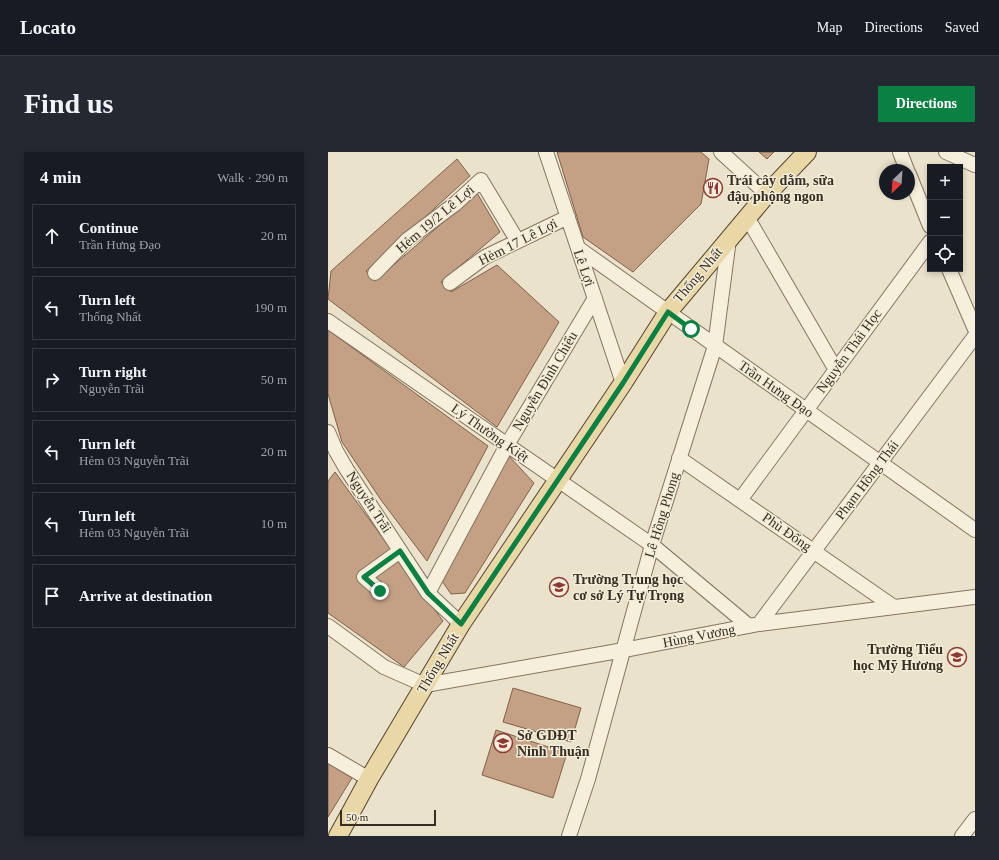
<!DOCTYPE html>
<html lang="en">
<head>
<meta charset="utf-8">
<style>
	:root { --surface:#171b24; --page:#242831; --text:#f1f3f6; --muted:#9ea1a6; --line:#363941; --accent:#0b8043 }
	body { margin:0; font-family:"Times New Roman",serif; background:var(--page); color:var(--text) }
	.controls { position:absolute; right:12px; top:12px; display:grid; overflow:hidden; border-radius:0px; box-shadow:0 2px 6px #0003 }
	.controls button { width:36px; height:36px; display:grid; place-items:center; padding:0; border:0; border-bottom:1px solid var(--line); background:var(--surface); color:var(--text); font:20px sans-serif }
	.compass { position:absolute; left:551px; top:12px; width:36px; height:36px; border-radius:50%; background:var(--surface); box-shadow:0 2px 6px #0003; rotate:205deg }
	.scale { position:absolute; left:12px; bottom:10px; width:96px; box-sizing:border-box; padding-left:4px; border:2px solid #372d22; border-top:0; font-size:11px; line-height:14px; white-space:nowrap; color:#372d22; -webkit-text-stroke:3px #f2ecd8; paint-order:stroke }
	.stop { position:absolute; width:12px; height:12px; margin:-9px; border:3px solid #0b8043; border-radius:50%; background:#fff }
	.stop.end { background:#0b8043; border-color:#fff; box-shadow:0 1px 4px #0008 }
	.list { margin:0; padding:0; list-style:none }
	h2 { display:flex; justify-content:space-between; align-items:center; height:52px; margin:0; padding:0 16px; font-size:17px }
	h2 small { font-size:13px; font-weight:400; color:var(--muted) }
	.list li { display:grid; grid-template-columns:26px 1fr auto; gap:12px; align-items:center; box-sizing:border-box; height:64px; margin:0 8px 8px; padding:0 8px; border:1px solid var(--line); border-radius:0px }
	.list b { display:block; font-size:15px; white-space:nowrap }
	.list p { margin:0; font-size:13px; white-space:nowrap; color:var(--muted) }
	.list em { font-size:13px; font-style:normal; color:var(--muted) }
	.icon { flex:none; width:22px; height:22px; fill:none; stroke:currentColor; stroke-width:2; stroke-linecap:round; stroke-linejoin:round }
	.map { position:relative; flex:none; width:647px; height:684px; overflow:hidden; border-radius:0px }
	header { display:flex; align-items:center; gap:24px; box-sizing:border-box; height:56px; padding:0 20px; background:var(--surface); border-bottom:1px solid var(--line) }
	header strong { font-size:19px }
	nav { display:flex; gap:22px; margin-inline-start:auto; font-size:14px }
	.intro { display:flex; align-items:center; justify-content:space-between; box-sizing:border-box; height:96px; padding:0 24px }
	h1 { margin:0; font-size:28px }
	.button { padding:10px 18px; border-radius:0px; background:var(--accent); color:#fff; font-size:14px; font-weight:700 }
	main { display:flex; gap:24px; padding:0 24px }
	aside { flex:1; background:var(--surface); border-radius:0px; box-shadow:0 2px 6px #0003 }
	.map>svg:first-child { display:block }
	.building { fill:#c4a184; stroke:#826148 }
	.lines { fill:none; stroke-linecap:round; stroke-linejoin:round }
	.minor-casing { stroke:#857560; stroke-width:16 }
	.major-casing { stroke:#534433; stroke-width:20 }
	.minor { stroke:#f6efdc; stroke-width:14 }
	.major { stroke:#e9d7a6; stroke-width:18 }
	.route { stroke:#0b8043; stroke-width:5 }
	.labels { text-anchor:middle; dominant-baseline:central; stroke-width:3; stroke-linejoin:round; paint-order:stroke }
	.poi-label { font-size:14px; font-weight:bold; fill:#372d22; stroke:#f2ecd8; text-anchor:start }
	.street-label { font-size:14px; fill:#372d22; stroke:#f2ecd8 }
</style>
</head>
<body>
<header>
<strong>Locato</strong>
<nav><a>Map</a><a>Directions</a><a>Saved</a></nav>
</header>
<div class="intro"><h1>Find us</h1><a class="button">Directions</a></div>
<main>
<aside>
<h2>4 min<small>Walk · 290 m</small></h2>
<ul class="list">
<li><svg class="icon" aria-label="ahead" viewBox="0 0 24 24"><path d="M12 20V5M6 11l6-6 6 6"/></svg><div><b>Continue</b><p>Trần Hưng Đạo</p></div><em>20 m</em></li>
<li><svg class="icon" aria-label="left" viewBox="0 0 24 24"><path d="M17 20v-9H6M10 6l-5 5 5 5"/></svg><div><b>Turn left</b><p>Thống Nhất</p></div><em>190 m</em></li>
<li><svg class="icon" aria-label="right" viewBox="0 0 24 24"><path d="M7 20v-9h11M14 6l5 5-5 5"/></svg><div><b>Turn right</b><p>Nguyễn Trãi</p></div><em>50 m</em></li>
<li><svg class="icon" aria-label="left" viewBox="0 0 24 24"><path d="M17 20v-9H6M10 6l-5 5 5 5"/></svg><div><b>Turn left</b><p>Hẻm 03 Nguyễn Trãi</p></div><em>20 m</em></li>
<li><svg class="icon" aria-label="left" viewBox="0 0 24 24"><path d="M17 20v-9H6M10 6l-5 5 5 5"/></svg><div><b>Turn left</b><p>Hẻm 03 Nguyễn Trãi</p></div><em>10 m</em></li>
<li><svg class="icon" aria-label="arrive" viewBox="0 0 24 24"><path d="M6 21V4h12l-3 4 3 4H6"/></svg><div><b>Arrive at destination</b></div></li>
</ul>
</aside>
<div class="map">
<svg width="647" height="684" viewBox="0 0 647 684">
	<rect width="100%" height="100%" fill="#eae2ca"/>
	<path class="building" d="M229 0H373L381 7 373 52 305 120 255 85Z
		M431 0H446L439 7Z
		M129 7 142 24 38 119 47 129 149 41 172 80 113 130 123 140 169 113 231 170 169 275 0 147 3 119Z
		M0 178 160 294 99 409 53 348 14 290 0 242Z
		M180 303 206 331 137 441 123 442 114 429Z
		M7 320 115 469 76 515 0 461V329Z
		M185 536 253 556 243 590 175 570Z
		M168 578 239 601 225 646 154 623Z
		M0 611 24 626 0 665Z"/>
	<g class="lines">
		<defs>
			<path id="minor" d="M218 0 295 231
				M393 0 439 42
				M572 0 579 18
				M618 0 647 13
				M581 22 602 74
				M419 65 508 218
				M250 96 647 378
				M621 117 647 177
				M47 121 79 88 127 52 153 28 189 88
				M122 131 157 105 240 65
				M0 169 324 393 421 474
				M0 280 8 299 19 318 100 441 133 472
				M351 306 566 455
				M412 348 602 90
				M52 439 36 425 72 399
				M100 441 179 293 267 146
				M431 472 647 184
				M0 474 56 515 97 533 296 498 431 472 647 445
				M0 603 41 627
				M241 684 260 627 324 393 387 194 401 87
				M634 684 647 667"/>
			<path id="major" d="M10 684 41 627 133 472 295 231 340 160 439 42 479 0"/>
		</defs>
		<use href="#minor" class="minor-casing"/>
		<use href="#major" class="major-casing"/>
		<use href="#minor" class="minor"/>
		<use href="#major" class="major"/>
	</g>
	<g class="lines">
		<path class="route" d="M52 439 36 425 72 399 100 441 133 472 295 231 340 160 363 177"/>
	</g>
	<defs>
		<symbol id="restaurant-ring" viewBox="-11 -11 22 22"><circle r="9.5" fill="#f2ecd8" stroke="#8e3936" stroke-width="1.5"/><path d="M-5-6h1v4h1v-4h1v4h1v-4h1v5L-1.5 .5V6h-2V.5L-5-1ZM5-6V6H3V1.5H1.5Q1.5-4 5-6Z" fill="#8e3936"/></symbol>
		<symbol id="school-ring" viewBox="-11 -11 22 22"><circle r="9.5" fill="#f2ecd8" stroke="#8e3936" stroke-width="1.5"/><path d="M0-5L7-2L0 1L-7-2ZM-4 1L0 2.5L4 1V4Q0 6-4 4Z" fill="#8e3936"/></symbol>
	</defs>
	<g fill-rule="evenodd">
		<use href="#restaurant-ring" x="374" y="25" width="22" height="22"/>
		<use href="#school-ring" x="220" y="424" width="22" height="22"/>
		<use href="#school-ring" x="618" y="494" width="22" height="22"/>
		<use href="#school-ring" x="164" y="580" width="22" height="22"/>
	</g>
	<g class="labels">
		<g class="poi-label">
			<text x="399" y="28">Trái cây dằm, sữa<tspan x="399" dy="16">đậu phộng ngon</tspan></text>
			<text x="245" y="427">Trường Trung học<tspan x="245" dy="16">cơ sở Lý Tự Trọng</tspan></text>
			<text x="615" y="497" text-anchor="end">Trường Tiểu<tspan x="615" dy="16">học Mỹ Hương</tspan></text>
			<text x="189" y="583">Sở GDĐT<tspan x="189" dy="16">Ninh Thuận</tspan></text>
		</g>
		<g class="street-label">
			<text transform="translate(107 67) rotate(-40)">Hẻm 19/2 Lê Lợi</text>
			<text transform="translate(190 90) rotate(-27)">Hẻm 17 Lê Lợi</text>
			<text transform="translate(256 116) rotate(71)">Lê Lợi</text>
			<text transform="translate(370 123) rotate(-50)">Thống Nhất</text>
			<text transform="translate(521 199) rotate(-54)">Nguyễn Thái Học</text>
			<text transform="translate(217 229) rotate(-59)">Nguyễn Đình Chiểu</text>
			<text transform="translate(448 237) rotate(35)">Trần Hưng Đạo</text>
			<text transform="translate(162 281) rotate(35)">Lý Thường Kiệt</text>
			<text transform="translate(539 328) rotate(-53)">Phạm Hồng Thái</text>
			<text transform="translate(41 350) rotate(57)">Nguyễn Trãi</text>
			<text transform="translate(334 363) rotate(-73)">Lê Hồng Phong</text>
			<text transform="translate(459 380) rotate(35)">Phù Đổng</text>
			<text transform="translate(371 484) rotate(-11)">Hùng Vương</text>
			<text transform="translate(110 511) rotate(-59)">Thống Nhất</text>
		</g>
	</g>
</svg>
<div class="controls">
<button>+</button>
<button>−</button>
<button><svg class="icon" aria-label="locate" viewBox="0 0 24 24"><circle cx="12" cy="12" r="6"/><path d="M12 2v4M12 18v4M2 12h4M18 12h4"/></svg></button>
</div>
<svg class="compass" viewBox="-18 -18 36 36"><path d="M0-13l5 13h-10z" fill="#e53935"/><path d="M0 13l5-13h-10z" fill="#9ea1a6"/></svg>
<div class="scale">50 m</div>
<div class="stop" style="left:363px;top:177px"></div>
<div class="stop end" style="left:52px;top:439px"></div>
</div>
</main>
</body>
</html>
